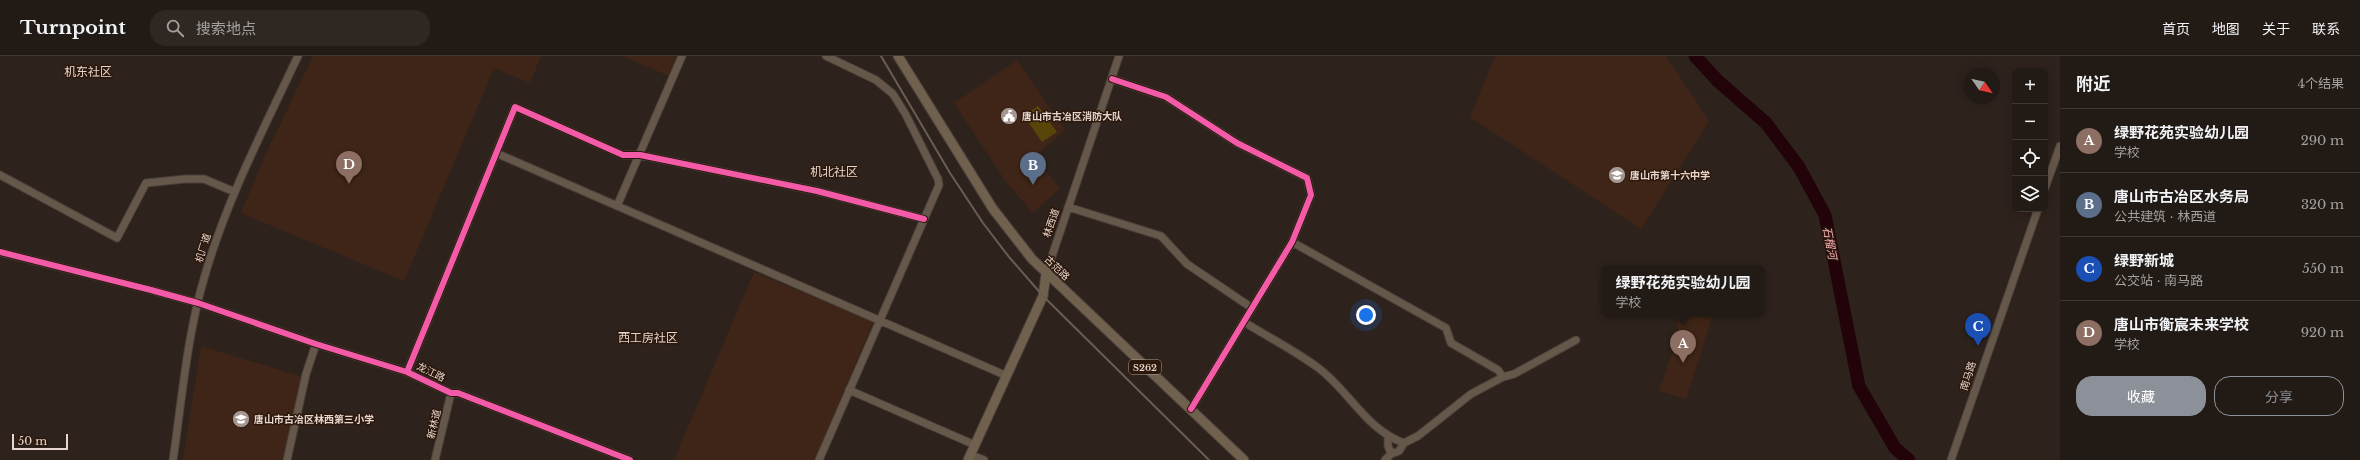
<!DOCTYPE html>
<html lang="zh">
<head>
<meta charset="utf-8">
<style>
	:root { --surface:#221a15; --page:#2e2722; --text:#f1f3f6; --muted:#a2a1a0; --line:#3f3834; --accent:#8c9099 }
	body { margin:0; font-family:"Libre Baskerville","Noto Sans SC",serif; background:var(--page); color:var(--text) }
	.controls { position:absolute; right:12px; top:12px; display:grid; overflow:hidden; border-radius:8px; box-shadow:0 2px 10px #0003 }
	.controls button { width:36px; height:36px; display:grid; place-items:center; padding:0; border:0; border-bottom:1px solid var(--line); background:var(--surface); color:var(--text); font:20px sans-serif }
	.compass { position:absolute; left:1964px; top:12px; width:36px; height:36px; border-radius:50%; background:var(--surface); box-shadow:0 2px 10px #0003; rotate:124deg }
	.scale { position:absolute; left:12px; bottom:10px; width:56px; box-sizing:border-box; padding-left:4px; border:2px solid #e5d5cd; border-top:0; font-size:11px; line-height:14px; white-space:nowrap; color:#e5d5cd; -webkit-text-stroke:3px #2c170b; paint-order:stroke }
	.you { position:absolute; left:1366px; top:259px; width:14px; height:14px; margin:-10px; border:3px solid #fff; border-radius:50%; background:#1a73e8; box-shadow:0 0 0 6px #1a73e833 }
	.badge { display:grid; place-items:center; width:26px; height:26px; border-radius:50%; background:var(--accent); color:#fff; font-size:13px; font-weight:700 }
	.pin { position:absolute; translate:-50% -33px; filter:drop-shadow(0 1px 2px #0008) }
	.pin::after { content:''; position:absolute; top:21px; width:14px; height:12px; background:inherit; clip-path:polygon(0 0,100% 0,50% 100%) }
	.popup { position:absolute; left:1601px; top:209px; width:164px; height:52px; box-sizing:border-box; display:grid; place-content:center; border-radius:8px; background:var(--surface); filter:drop-shadow(0 1px 3px #0005); font-size:13px; white-space:nowrap; color:var(--muted) }
	.popup b { font-size:15px; color:var(--text) }
	.popup::after { content:''; position:absolute; left:50%; top:100%; margin-left:-8px; border:8px solid transparent; border-top-color:var(--surface) }
	.list { margin:0; padding:0; list-style:none }
	h2 { display:flex; justify-content:space-between; align-items:center; height:52px; margin:0; padding:0 16px; font-size:17px }
	h2 small { font-size:13px; font-weight:400; color:var(--muted) }
	.list li { display:grid; grid-template-columns:26px 1fr auto; gap:12px; align-items:center; box-sizing:border-box; height:64px; padding:0 16px; border-top:1px solid var(--line) }
	.list b { display:block; font-size:15px; white-space:nowrap }
	.list p { margin:0; font-size:13px; white-space:nowrap; color:var(--muted) }
	.list em { font-size:13px; font-style:normal; color:var(--muted) }
	.actions { display:flex; gap:8px; padding:12px 16px }
	.actions a { flex:1; padding:9px 0; border:1px solid var(--accent); border-radius:16px; text-align:center; font-size:14px; color:var(--accent) }
	.actions .main { background:var(--accent); color:#fff }
	.icon { flex:none; width:22px; height:22px; fill:none; stroke:currentColor; stroke-width:2; stroke-linecap:round; stroke-linejoin:round }
	.map { position:relative; flex:none; width:2060px; height:404px; overflow:hidden }
	header { display:flex; align-items:center; gap:24px; box-sizing:border-box; height:56px; padding:0 20px; background:var(--surface); border-bottom:1px solid var(--line) }
	header strong { font-size:19px }
	nav { display:flex; gap:22px; margin-inline-start:auto; font-size:14px }
	.search { width:280px; height:36px; background:var(--page); display:flex; align-items:center; gap:10px; box-sizing:border-box; padding:0 14px; border-radius:16px; color:var(--muted); font-size:15px }
	main { display:flex }
	aside { flex:1; background:var(--surface) }
	.map>svg:first-child { display:block }
	.built { fill:#3f2517 }
	.green { fill:#584509 }
	.lines { fill:none; stroke-linecap:round; stroke-linejoin:round }
	.river { stroke:#220309; stroke-width:13 }
	.minor-casing { stroke:#4a3f3a; stroke-width:9 }
	.major-casing { stroke:#4a3f3a; stroke-width:11 }
	.minor { stroke:#65584b; stroke-width:7 }
	.major { stroke:#70604e; stroke-width:9 }
	.rail { stroke:#695e54; stroke-width:2 }
	.cycleway-casing { stroke:#2c170b; stroke-width:8 }
	.cycleway { stroke:#f35aa7; stroke-width:6 }
	.labels { text-anchor:middle; dominant-baseline:central; stroke-width:3; stroke-linejoin:round; paint-order:stroke }
	.shield { fill:#2c170b; stroke:#ae9c93; stroke-width:1 }
	.shield-label { font-size:9px; font-weight:bold; fill:#e5d5cd }
	.poi-label { font-size:10px; font-weight:bold; fill:#e5d5cd; stroke:#2c170b; text-anchor:start }
	.street-label { font-size:10px; fill:#e5d5cd; stroke:#2c170b }
	.water-label { font-size:11px; font-style:italic; fill:#f5aeb8; stroke:#2c170b }
	.quarter-label { font-size:12px; fill:#e5d5cd; stroke:#2c170b }
</style>
</head>
<body>
<header>
<strong>Turnpoint</strong>
<div class="search"><svg class="icon" aria-label="search" viewBox="0 0 24 24"><circle cx="10" cy="10" r="6"/><path d="M15 15l6 6"/></svg>搜索地点</div>
<nav><a>首页</a><a>地图</a><a>关于</a><a>联系</a></nav>
</header>
<main>
<div class="map">
<svg width="2060" height="404" viewBox="0 0 2060 404">
	<rect width="100%" height="100%" fill="#2e221c"/>
	<path class="built" d="M313 0H541L530 27 494 12 404 225 241 157 265 100Z
		M622 0H677L669 20Z
		M1495 0H1666L1709 65 1641 173 1470 61Z
		M1017 4 1065 74 1034 102 1060 132 1033 157 1006 126 954 47Z
		M754 216 873 266 815 404H674Z
		M1676 258H1713L1686 343 1659 335 1678 279Z
		M201 290 303 321 282 404H183Z"/>
	<path class="green" d="M1038 50 1057 76 1042 86 1024 60Z"/>
	<g class="lines">
		<path class="river" d="M1695 0 1718 25 1766 67 1799 111 1825 159 1859 330 1895 392 1909 404"/>
		<defs>
			<path id="minor" d="M1112 23 1166 41 1237 87 1307 122 1311 139 1292 186 1191 353
				M496 97 1007 320
				M0 119 117 182 146 127 185 123H204L235 136
				M2045 132 2060 90
				M617 150 682 0
				M1068 151 1161 180 1187 208 1252 252
				M1292 186 1446 272 1451 287 1498 314 1503 321
				M0 196 151 234 198 247 316 288 407 316 451 337H458L630 404
				M1046 218 1119 0
				M1244 266C1268 281 1294 294 1317 311 1349 334 1366 374 1404 387
				M407 316 515 51 623 99H640L817 135 924 163
				M849 334 975 389
				M1388 381V390L1391 398
				M971 399 984 404
				M173 404C182 343 187 279 205 219 227 143 264 72 298 0
				M287 404 306 318 316 288
				M435 404 451 337
				M819 404 939 129 938 123 906 59 893 38 876 24 826 0
				M1385 404 1391 398 1399 395 1404 387 1418 380 1471 338 1503 321 1514 318 1576 284
				M1951 404 2038 153"/>
			<path id="major" d="M898 0 993 153 1032 203 1244 404
				M968 404 1043 240 1046 218"/>
		</defs>
		<use href="#minor" class="minor-casing"/>
		<use href="#major" class="major-casing"/>
		<use href="#minor" class="minor"/>
		<use href="#major" class="major"/>
		<path class="rail" d="M881 0 950 117 983 167 1009 201 1043 240 1209 404"/>
		<defs>
			<path id="cycleway" d="M1112 23 1166 41 1237 87 1307 122 1311 139 1292 186 1191 353
				M0 196 151 234 198 247 316 288 407 316 451 337H458L630 404
				M407 316 515 51 623 99H640L817 135 924 163"/>
		</defs>
		<use href="#cycleway" class="cycleway-casing"/>
		<use href="#cycleway" class="cycleway"/>
	</g>
	<defs>
		<symbol id="civic-disc" viewBox="-11 -11 22 22"><circle r="9.5" fill="#a5968f" stroke="#2c170b"/><path d="M-.6-6.5H3V-4.5H.6V-3L4-1V1h2V6H-6V1h2V-1L-.6-3ZM-1.2 2.5V6h2.4V2.5Z" fill="#fff"/></symbol>
		<symbol id="school-disc" viewBox="-11 -11 22 22"><circle r="9.5" fill="#a5968f" stroke="#2c170b"/><path d="M0-5L7-2L0 1L-7-2ZM-4 1L0 2.5L4 1V4Q0 6-4 4Z" fill="#fff"/></symbol>
	</defs>
	<g fill-rule="evenodd">
		<use href="#civic-disc" x="999" y="50" width="20" height="20"/>
		<use href="#school-disc" x="1607" y="109" width="20" height="20"/>
		<use href="#school-disc" x="231" y="353" width="20" height="20"/>
	</g>
	<g class="labels">
		<rect class="shield" x="1129" y="304" width="32" height="14" rx="3"/>
		<g class="shield-label">
			<text x="1145" y="311">S262</text>
		</g>
		<g class="poi-label">
			<text x="1022" y="60">唐山市古冶区消防大队</text>
			<text x="1630" y="119">唐山市第十六中学</text>
			<text x="254" y="363">唐山市古冶区林西第三小学</text>
		</g>
		<g class="street-label">
			<text transform="translate(1051 167) rotate(-71)">林西道</text>
			<text transform="translate(203 192) rotate(-72)">机厂道</text>
			<text transform="translate(1057 212) rotate(44)">古范路</text>
			<text transform="translate(431 316) rotate(26)">龙江路</text>
			<text transform="translate(1968 320) rotate(-72)">南马路</text>
			<text transform="translate(434 368) rotate(-77)">新林道</text>
		</g>
		<g class="water-label">
			<text transform="translate(1830 187) rotate(79)">石榴河</text>
		</g>
		<g class="quarter-label">
			<text x="88" y="15">机东社区</text>
			<text x="834" y="115">机北社区</text>
			<text x="648" y="281">西工房社区</text>
		</g>
	</g>
</svg>
<div class="controls">
<button>+</button>
<button>−</button>
<button><svg class="icon" aria-label="locate" viewBox="0 0 24 24"><circle cx="12" cy="12" r="6"/><path d="M12 2v4M12 18v4M2 12h4M18 12h4"/></svg></button>
<button><svg class="icon" aria-label="layers" viewBox="0 0 24 24"><path d="M12 4l9 5-9 5-9-5zM3 14l9 5 9-5"/></svg></button>
</div>
<svg class="compass" viewBox="-18 -18 36 36"><path d="M0-13l5 13h-10z" fill="#e53935"/><path d="M0 13l5-13h-10z" fill="#a2a1a0"/></svg>
<div class="scale">50 m</div>
<div class="you"></div>
<div class="pin badge" style="left:1683px;top:307px;background:#8d6e63">A</div>
<div class="popup"><b>绿野花苑实验幼儿园</b>学校</div>
<div class="pin badge" style="left:1033px;top:129px;background:#5c6f8a">B</div>
<div class="pin badge" style="left:1978px;top:290px;background:#1a4fb4">C</div>
<div class="pin badge" style="left:349px;top:128px;background:#8d6e63">D</div>
</div>
<aside>
<h2>附近<small>4个结果</small></h2>
<ul class="list">
<li><span class="badge" style="background:#8d6e63">A</span><div><b>绿野花苑实验幼儿园</b><p>学校</p></div><em>290 m</em></li>
<li><span class="badge" style="background:#5c6f8a">B</span><div><b>唐山市古冶区水务局</b><p>公共建筑 · 林西道</p></div><em>320 m</em></li>
<li><span class="badge" style="background:#1a4fb4">C</span><div><b>绿野新城</b><p>公交站 · 南马路</p></div><em>550 m</em></li>
<li><span class="badge" style="background:#8d6e63">D</span><div><b>唐山市衡宸未来学校</b><p>学校</p></div><em>920 m</em></li>
</ul>
<div class="actions"><a class="main">收藏</a><a>分享</a></div>
</aside>
</main>
</body>
</html>
